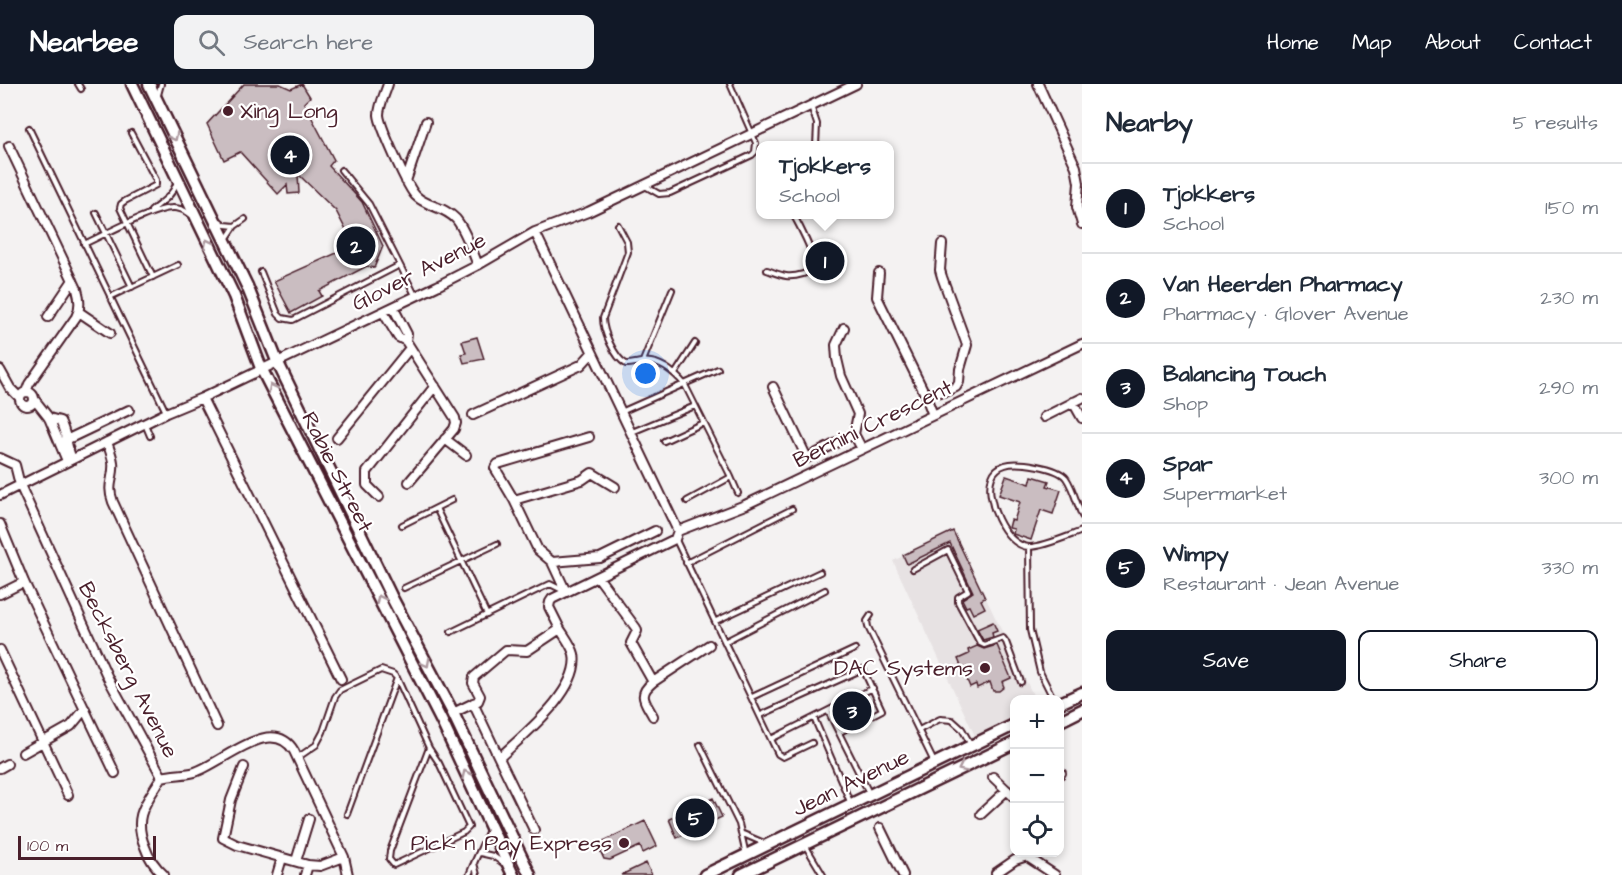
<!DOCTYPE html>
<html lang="en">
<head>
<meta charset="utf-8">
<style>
	:root { --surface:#fff; --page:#f2f2f3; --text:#1f2937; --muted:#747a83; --line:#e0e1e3; --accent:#111827 }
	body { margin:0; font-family:"Architects Daughter",sans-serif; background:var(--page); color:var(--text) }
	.controls { position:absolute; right:18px; bottom:18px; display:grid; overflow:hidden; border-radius:12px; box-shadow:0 3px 9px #0003 }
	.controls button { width:54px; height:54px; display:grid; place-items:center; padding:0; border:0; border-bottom:2px solid var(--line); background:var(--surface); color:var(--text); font:30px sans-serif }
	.scale { position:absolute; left:18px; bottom:15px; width:138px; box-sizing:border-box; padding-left:6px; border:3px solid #4a1f2b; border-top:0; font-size:16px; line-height:21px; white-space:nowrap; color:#4a1f2b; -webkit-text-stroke:4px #fff; paint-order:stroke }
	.you { position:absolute; left:646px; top:290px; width:21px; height:21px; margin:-15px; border:4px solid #fff; border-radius:50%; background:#1a73e8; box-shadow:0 0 0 9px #1a73e833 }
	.badge { display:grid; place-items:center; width:39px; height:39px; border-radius:50%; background:var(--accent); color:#fff; font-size:20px; font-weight:700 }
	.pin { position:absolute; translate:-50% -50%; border:3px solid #fff; box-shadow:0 2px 6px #0006 }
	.popup { position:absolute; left:756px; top:57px; width:138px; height:78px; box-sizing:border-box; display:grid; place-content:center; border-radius:12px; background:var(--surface); filter:drop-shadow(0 2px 4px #0005); font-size:20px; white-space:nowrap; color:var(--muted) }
	.popup b { font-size:22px; color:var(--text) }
	.popup::after { content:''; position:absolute; left:50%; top:100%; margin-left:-12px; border:12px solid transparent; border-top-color:var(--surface) }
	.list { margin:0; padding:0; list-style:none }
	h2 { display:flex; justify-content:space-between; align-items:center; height:78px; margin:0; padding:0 24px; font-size:26px }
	h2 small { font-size:20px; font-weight:400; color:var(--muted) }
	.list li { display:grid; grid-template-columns:39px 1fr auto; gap:18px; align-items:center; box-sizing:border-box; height:90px; padding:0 24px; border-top:2px solid var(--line) }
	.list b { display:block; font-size:22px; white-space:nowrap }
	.list p { margin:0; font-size:20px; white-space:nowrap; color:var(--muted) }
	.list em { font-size:20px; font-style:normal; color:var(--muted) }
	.actions { display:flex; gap:12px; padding:18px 24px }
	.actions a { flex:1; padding:14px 0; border:2px solid var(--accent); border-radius:12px; text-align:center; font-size:21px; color:var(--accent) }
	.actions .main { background:var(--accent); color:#fff }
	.icon { flex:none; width:33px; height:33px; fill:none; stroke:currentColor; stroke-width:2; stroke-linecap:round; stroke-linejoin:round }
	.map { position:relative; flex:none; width:1082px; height:791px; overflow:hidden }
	header { display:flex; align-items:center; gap:36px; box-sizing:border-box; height:84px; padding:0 30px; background:var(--accent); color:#fff }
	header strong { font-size:28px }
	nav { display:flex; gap:33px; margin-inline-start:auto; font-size:21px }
	.search { width:420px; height:54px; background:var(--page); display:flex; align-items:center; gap:15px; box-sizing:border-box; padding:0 21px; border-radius:12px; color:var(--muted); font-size:22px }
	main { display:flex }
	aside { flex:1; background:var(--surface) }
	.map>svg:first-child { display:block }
	.built { fill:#e7e2e3 }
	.building { fill:#cabdc1; stroke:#4a1f2b; stroke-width:1.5 }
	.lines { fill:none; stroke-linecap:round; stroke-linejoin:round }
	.service-casing { stroke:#4a1f2b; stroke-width:8 }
	.minor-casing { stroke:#4a1f2b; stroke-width:12 }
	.secondary-casing { stroke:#4a1f2b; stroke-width:15 }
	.service { stroke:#fff; stroke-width:4 }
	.minor { stroke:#fff; stroke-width:8 }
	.secondary { stroke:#fff; stroke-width:10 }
	.oneway { stroke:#ae9aa0 }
	.poi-dot { fill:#4a1f2b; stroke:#fff; stroke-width:2 }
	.labels { text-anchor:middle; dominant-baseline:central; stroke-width:4.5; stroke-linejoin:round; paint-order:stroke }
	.poi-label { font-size:22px; fill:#4a1f2b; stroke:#fff; text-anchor:end }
	.street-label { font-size:22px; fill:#4a1f2b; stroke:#fff }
</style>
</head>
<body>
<header>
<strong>Nearbee</strong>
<div class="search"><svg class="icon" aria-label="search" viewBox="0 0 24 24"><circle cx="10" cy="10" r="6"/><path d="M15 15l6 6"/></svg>Search here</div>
<nav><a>Home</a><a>Map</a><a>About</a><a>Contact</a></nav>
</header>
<main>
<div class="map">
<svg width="1082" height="791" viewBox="0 0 1082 791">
	<rect width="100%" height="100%" fill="#f4f2f2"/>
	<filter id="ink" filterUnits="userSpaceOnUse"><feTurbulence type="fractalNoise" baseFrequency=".0167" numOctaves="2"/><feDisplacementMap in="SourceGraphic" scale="12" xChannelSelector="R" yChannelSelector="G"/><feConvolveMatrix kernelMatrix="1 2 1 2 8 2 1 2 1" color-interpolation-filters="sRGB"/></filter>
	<g filter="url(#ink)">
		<path class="built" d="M953 447 1035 615 1014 616V635L976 654 893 477Z"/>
		<path class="building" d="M244 0H280L291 5 302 0 310 13 304 19 334 76 329 82 362 118 383 162 374 184 367 182 319 207 322 212 291 229 274 197 348 164 351 156 336 127 298 90 299 109 288 110 287 101 278 110 240 68 224 76 207 40Z
			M477 253 484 275 464 279 461 270 466 269 462 257Z
			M1006 392 1030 400 1032 392 1049 397 1047 402 1061 406 1053 430 1041 426 1031 456 1013 450 1014 445 1009 444 1011 436 1014 437 1020 418 999 411Z
			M953 447 985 514 981 516 985 524 973 530 969 522 966 523 962 515 973 508 950 459 907 480 903 471Z
			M993 538 997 547 992 549 993 553 983 556 977 545Z
			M997 561 1011 594 1002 598 1004 603 999 607H993L990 598 977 604 976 600 970 603 958 575 969 570 968 566 977 562 984 565Z
			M858 616 865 627 846 638 839 626Z
			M713 714 722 733 677 754 669 735Z
			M645 737 657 762 643 769 640 762 610 776 604 775 597 760Z
			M646 779 652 791H621Z"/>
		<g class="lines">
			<defs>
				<path id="service" d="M78 0 81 5
					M158 11 161 0
					M811 22 817 40 816 62
					M29 44 166 328
					M131 49 156 96V101L125 117 121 120 120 124 153 193
					M341 86 369 120 415 211
					M645 102 659 110 670 109 752 71 755 68 756 59 730 0
					M151 127C161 118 172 113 176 100
					M96 129 132 203
					M220 137 225 141 235 142 227 154
					M618 141 627 158 628 168 603 234C603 247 614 273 626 280 631 280 635 279 641 278 659 275 674 288 685 301L731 393 687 417
					M235 142 245 135
					M84 160C104 151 155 123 174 124 181 124 186 127 191 131
					M767 186C773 188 779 191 786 192 793 193 814 190 814 180 815 171 798 139 793 130
					M261 188 278 230 282 234 293 236 398 182
					M110 213 178 181
					M643 277 672 206
					M675 290 695 259
					M621 328 718 285
					M145 340 150 352
					M632 348 695 322
					M664 357 703 339
					M731 393 738 409
					M436 424 487 531
					M1082 432C1077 420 1073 404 1066 394 1058 383 1017 377 1005 381 999 383 994 387 992 393 984 413 1004 462 1029 463 1043 463 1068 452 1082 447
					M402 441 452 416
					M676 456 778 670 783 673 812 659
					M1029 463 1030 546 1040 588 1054 616
					M686 479 792 425
					M913 485 948 466 968 507 958 513V518L980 559 984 561 1003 554 1006 558 1021 598
					M404 504 497 460
					M871 531 867 537 868 543 934 678
					M716 537 820 488
					M451 548 550 500 562 506
					M726 557 825 506
					M752 613 855 565
					M828 627 870 711
					M761 631 863 585 882 626 840 648
					M814 634 851 720
					M919 646 940 635 952 636 962 645 971 661
					M771 655 873 604
					M700 661 739 740 746 771
					M297 674 316 661 323 648 335 613 340 606 381 586 393 590 397 594 429 664 439 679 469 743 464 748 394 781 389 775 390 767 429 664
					M347 730 397 594
					M743 750 764 759
					M805 761 823 791
					M480 769 493 772 503 779
					M469 791 473 781
					M477 791 474 779 489 746"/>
				<path id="minor" d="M388 0C385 10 379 21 379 31 380 42 408 105 416 112 427 123 444 122 456 135 466 147 472 167 478 181
					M1038 0 1076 83 1079 99 1077 123 1082 140
					M9 62 77 205C80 215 81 224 76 233L29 300 26 308
					M406 97 426 38
					M535 148 678 447
					M879 189 877 213 925 310 933 331
					M393 223 407 250 406 257
					M79 228 110 249
					M383 228 398 253 406 257 455 334 456 339 454 345 409 398
					M48 233 73 196
					M844 244 836 261 837 275 841 292 858 330 854 350 862 365
					M0 286 10 304 20 314
					M773 303 807 374 854 350
					M20 315a7 7 0 1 1 14 0a7 7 0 1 1-14 0Z
					M925 310 948 307 956 303 959 298 960 285 967 261 942 193 940 186 942 160
					M202 314 341 595
					M34 315 49 334 67 377
					M1073 318 1082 334
					M473 331 581 281 592 269
					M1044 333 1082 314
					M49 334 60 337C67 350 66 362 72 375
					M337 354 410 264
					M445 355 466 371
					M66 356 129 326
					M107 358C109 364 112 371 113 378 115 394 106 400 113 418L217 642
					M0 374 15 381 20 401 108 594 162 693C173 690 185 691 195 688 223 679 272 630 294 667L344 773 348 791
					M0 411 166 329 202 314 437 202 478 181 535 148 588 128 856 0
					M379 413 367 401V388L435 302
					M514 416 582 396 592 389 615 403
					M0 440 24 498 115 689
					M552 478 600 474 655 447
					M598 493 636 544 637 547 631 559 653 598C637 611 645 617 653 632
					M566 508 552 478 538 466 514 416 495 384 498 380 589 353
					M0 510 24 498
					M0 566 68 711
					M653 598 709 561
					M473 619 499 674C522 652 581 606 574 570 572 562 565 553 560 545
					M453 629 478 617 480 612 473 599 474 593 506 566 527 567 560 545 549 523 550 518 552 515 675 455 678 447 745 421 1082 260
					M23 669 71 642 85 625
					M499 674 534 746
					M244 683 231 716 223 754 237 761 308 781 320 782 344 773
					M0 684 7 680
					M1060 690 1061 689
					M162 693C146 719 132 732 145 763 149 775 155 783 164 791
					M993 693 1014 713
					M981 730 1007 706
					M880 744 903 791
					M1024 768 1029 774 1055 791
					M296 777 309 735
					M996 789 1015 776 1027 772
					M277 791 282 774
					M305 791 308 781"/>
				<path id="secondary" d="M132 0 234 212 261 284 442 638 513 791
					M149 0 247 202 277 277 391 512 453 629 530 791
					M1060 619 1082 609
					M1060 637 1082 626
					M705 791 1014 641
					M741 791 1014 659"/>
			</defs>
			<use href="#service" class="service-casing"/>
			<use href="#minor" class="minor-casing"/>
			<use href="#secondary" class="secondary-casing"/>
			<use href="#service" class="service"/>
			<use href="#minor" class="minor"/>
			<use href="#secondary" class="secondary"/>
		</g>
		<defs><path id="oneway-chevron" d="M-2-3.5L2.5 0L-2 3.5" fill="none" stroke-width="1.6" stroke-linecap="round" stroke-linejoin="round" transform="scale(1.5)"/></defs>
		<g class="oneway">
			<use href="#oneway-chevron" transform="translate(174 53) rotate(64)"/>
			<use href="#oneway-chevron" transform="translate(208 159) rotate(-117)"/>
			<use href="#oneway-chevron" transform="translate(272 304) rotate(-118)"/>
			<use href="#oneway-chevron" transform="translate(380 515) rotate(-117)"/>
			<use href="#oneway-chevron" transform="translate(426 579) rotate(62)"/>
			<use href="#oneway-chevron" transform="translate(962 684) rotate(154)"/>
			<use href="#oneway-chevron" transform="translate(466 690) rotate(-115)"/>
		</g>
	</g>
	<g class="poi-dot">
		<circle cx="228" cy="27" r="6"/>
		<circle cx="985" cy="584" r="6"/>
		<circle cx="624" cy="759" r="6"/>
	</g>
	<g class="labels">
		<g class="poi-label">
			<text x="240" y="27" text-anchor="start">Xing Long</text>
			<text x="973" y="584">DAC Systems</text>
			<text x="612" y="759">Pick n Pay Express</text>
		</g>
		<g class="street-label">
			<text transform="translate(419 188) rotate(-27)">Glover Avenue</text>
			<text transform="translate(873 340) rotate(-26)">Bernini Crescent</text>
			<text transform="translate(337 388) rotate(63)">Rabie Street</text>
			<text transform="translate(128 586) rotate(63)">Becksberg Avenue</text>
			<text transform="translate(851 699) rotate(-26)">Jean Avenue</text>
		</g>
	</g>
</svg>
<div class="controls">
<button>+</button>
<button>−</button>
<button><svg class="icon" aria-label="locate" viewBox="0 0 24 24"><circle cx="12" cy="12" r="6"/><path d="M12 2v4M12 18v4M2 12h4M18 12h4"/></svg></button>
</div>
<div class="scale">100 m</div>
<div class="you"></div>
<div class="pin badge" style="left:825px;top:177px">1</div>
<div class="popup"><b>Tjokkers</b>School</div>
<div class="pin badge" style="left:356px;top:162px">2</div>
<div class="pin badge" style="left:852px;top:627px">3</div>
<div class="pin badge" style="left:290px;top:71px">4</div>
<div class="pin badge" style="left:695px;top:734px">5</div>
</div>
<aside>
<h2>Nearby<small>5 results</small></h2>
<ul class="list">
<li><span class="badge">1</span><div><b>Tjokkers</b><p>School</p></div><em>150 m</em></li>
<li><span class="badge">2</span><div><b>Van Heerden Pharmacy</b><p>Pharmacy · Glover Avenue</p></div><em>230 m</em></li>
<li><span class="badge">3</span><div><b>Balancing Touch</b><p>Shop</p></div><em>290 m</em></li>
<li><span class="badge">4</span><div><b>Spar</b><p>Supermarket</p></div><em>300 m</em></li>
<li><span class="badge">5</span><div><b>Wimpy</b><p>Restaurant · Jean Avenue</p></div><em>330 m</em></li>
</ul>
<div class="actions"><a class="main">Save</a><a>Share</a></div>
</aside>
</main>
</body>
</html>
